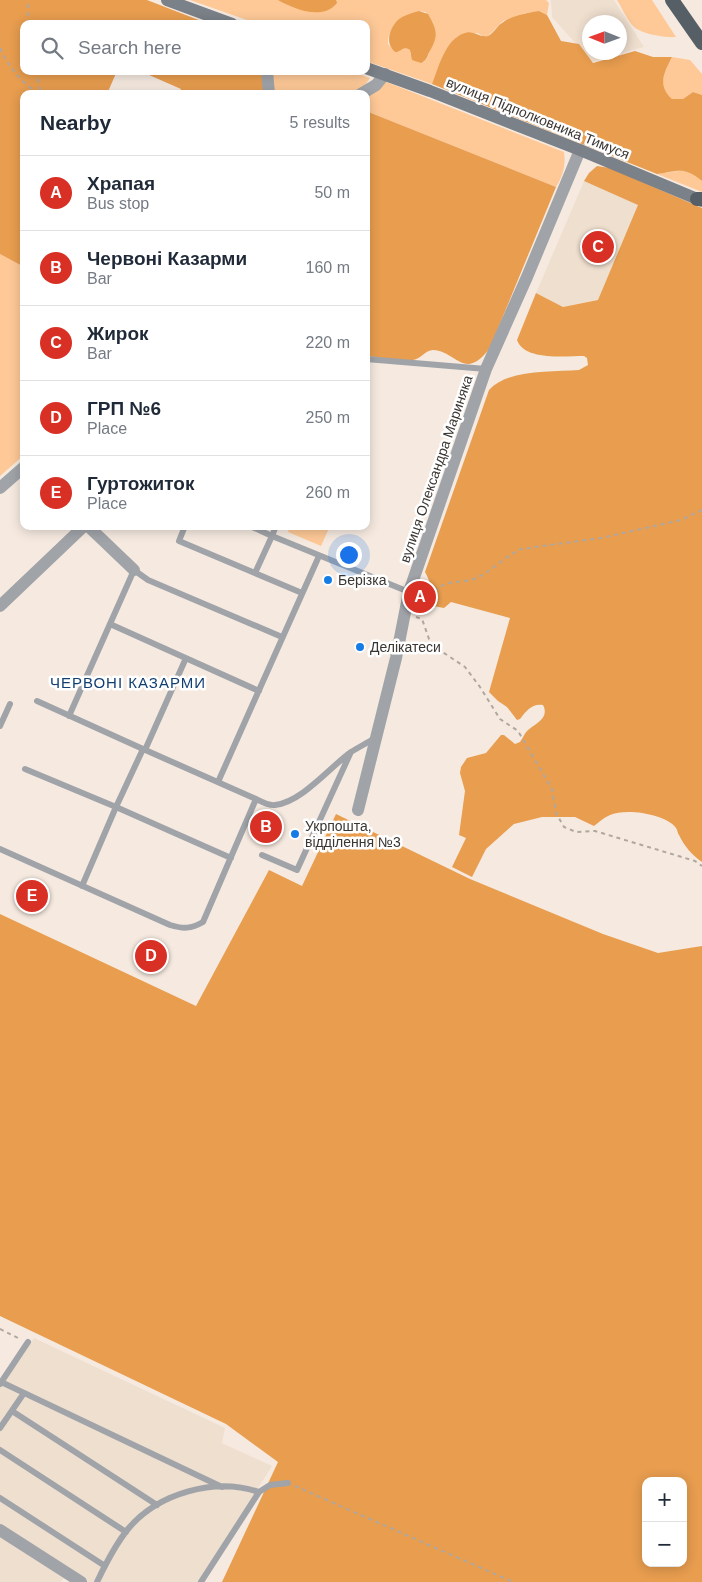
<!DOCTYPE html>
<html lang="en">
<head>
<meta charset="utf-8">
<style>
	:root { --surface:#fff; --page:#f6f6f7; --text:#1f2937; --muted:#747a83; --line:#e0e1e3; --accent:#d93025 }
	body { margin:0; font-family:Arial,sans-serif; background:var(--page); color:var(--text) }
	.controls { position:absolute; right:15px; bottom:15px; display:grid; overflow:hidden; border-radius:10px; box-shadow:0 2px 12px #0003 }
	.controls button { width:45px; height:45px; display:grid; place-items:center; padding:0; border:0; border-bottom:1px solid var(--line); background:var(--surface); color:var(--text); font:25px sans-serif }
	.compass { position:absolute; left:582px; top:15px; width:45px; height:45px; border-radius:50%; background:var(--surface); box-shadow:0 2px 12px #0003; rotate:271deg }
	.you { position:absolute; left:348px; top:554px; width:18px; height:18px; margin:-12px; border:4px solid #fff; border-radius:50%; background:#1a73e8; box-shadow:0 0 0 8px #1a73e833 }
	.badge { display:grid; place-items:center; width:32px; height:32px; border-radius:50%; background:var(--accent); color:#fff; font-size:16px; font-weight:700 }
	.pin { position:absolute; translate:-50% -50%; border:2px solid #fff; box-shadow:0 1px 5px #0006 }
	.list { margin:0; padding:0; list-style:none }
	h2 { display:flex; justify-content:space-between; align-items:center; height:65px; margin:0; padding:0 20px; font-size:21px }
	h2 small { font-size:16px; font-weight:400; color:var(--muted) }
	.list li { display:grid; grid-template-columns:32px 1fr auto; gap:15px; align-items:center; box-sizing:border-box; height:75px; padding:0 20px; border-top:1px solid var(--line) }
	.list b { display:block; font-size:19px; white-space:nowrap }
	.list p { margin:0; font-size:16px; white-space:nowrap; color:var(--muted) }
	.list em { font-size:16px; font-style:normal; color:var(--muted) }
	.icon { flex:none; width:28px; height:28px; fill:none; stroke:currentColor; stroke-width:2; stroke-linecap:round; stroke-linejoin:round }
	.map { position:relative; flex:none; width:702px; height:1582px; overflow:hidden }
	.search { position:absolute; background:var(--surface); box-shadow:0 2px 12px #0003; left:20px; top:20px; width:350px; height:55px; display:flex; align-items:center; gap:12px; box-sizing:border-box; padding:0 18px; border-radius:10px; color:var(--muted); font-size:19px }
	.panel { position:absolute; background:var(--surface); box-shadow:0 2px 12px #0003; left:20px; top:90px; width:350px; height:440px; border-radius:10px }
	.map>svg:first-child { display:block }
	.built { fill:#efdfcf; fill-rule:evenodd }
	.green { fill:#fec997; fill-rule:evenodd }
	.forest { fill:#e89d4f; fill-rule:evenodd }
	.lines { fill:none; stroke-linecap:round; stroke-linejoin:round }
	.path { stroke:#b0a79f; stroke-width:2; stroke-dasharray:4 4; stroke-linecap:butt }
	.service { stroke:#a0a4a9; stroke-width:6 }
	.minor { stroke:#a0a4a9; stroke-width:12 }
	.secondary { stroke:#7b8188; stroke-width:12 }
	.trunk { stroke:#565e66; stroke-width:14 }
	.poi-dot { fill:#167ce5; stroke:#fff; stroke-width:2 }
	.labels { text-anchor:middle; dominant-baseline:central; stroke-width:5; stroke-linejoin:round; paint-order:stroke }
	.street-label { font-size:14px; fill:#3a3632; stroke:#fff }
	.poi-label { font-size:14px; fill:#3a3632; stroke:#fff; text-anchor:start }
	.neighbourhood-label { font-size:15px; letter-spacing:1px; fill:#123f72; stroke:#fff }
</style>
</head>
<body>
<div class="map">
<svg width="702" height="1582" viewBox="0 0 702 1582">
	<rect width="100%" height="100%" fill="#f6eae0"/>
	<path class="built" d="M551 0H614L644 47 592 62 552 17ZM590 22H620V52H590Z
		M584 181 686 225 598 300 563 307 536 293Z
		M34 1338 225 1428 222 1443 272 1466 198 1582H85L0 1527V1388Z
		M0 1536 64 1578 61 1582H0Z"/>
	<path class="green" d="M190 0H546L549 3 547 15 539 11 526 13 503 21 488 36H483L477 33 457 37 446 50 432 84 366 61V24H258ZM419 11 426 12C428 27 436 50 424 62L410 54 411 51 409 48H406L395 52 388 44C387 25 405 19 419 11Z
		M617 0H652L676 37C665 38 642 34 634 27 627 20 622 8 617 0Z
		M672 57 690 60 702 74V95L693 92 683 99H671C657 85 664 73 672 57Z
		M272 71H350L370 78 364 87 352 94H274Z
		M384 81 564 152C566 165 563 176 556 187L366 111V96Z
		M685 170 692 172 702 181V192L657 174Z
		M0 254 24 267V455L0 476Z
		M290 526H330L321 546 288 532Z"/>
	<path class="forest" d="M0 0H147L209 24H24V71H117L107 94H24V267L0 254Z
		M278 0H336L337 3C323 21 294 9 278 0Z
		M419 11 428 14C436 28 439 35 431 49 427 55 428 60 421 63L412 60 410 50C404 45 401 52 395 52 384 43 390 27 399 19 405 15 412 13 419 11Z
		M539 11 547 15 561 41 579 44 593 63 635 51 653 57H672C664 73 657 85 672 99H683L693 92 702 95V181C684 166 679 171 657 174L432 84C439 67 445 39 465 33 473 30 480 38 488 36 493 34 497 26 502 23 513 15 527 13 539 11Z
		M140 71H262L264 94H179L181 89Z
		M366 111 556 187 490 348C464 382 457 351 433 350 425 350 421 359 413 360 402 362 378 357 366 356Z
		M597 166 610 168 702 208V862C693 856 684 846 679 835 677 832 678 831 676 828 666 814 626 808 610 815 605 817 599 822 594 826L575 817H542L514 824 486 849 472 877 452 867 466 838 459 835 465 791 460 773 461 767 467 758 486 753 501 735H504L515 744 520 742C523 738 524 734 527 731 535 723 550 719 543 705 532 703 526 711 520 719L517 720 507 707 498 701 489 692 510 618 451 602 444 608 433 606C434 594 431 583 425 572L489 390C508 369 551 372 579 370L588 365 587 358 584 356C566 356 524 361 517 340L536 293 563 307 598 300 638 205 584 181 589 173Z
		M336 814 470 879 603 934 658 953 702 946V1582H222L278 1462 226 1424 0 1316V914L196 1006 269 870 302 886ZM646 1481H683V1563H646Z"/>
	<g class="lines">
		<path class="path" d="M28 24V0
			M0 48C9 68 21 81 38 94
			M36 71 41 94
			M419 609C432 604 430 593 440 587 451 580 463 583 474 579 491 572 504 557 521 549L601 538 681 520 702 510
			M416 617 422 619 429 639 435 647 465 667 480 687 500 719 518 731 552 789 556 813 564 827 576 832 595 831 695 861 702 866
			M0 1329 20 1339
			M295 1486 513 1582"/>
		<path class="service" d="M366 359 486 369
			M185 526 179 541 302 593
			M250 526 272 536 255 573
			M276 526 272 536 409 592
			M110 624 259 691
			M37 701 143 749
			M69 716 134 570 148 580 282 637
			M0 726 10 704
			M145 750 186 658
			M25 769 116 807 143 749 256 799
			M218 782 319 556
			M0 849 170 925C183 929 191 929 203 922L256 799C262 802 269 806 275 805 302 802 330 767 351 752 359 747 367 743 375 738
			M262 855 297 870 350 754
			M82 886 116 807 231 858
			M1 1382 222 1487
			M0 1384 28 1342
			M12 1411 157 1505
			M0 1428 24 1393
			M0 1450 126 1532
			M0 1498 105 1566
			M97 1582C106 1563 115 1545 128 1529 158 1493 215 1477 259 1492
			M201 1582 259 1492 270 1485 288 1483"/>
		<path class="minor" d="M267 71 269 94
			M361 94 376 85 385 74
			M0 488 24 467
			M88 526 134 570
			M0 606 84 526
			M358 810 396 658 409 592 486 369 527 277 580 150
			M0 1530 81 1582"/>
		<path class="secondary" d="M167 0 232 24
			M366 68 430 91 580 150 702 201"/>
		<path class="trunk" d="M672 0 702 43
			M697 199H702"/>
	</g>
	<g class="poi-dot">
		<circle cx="328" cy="580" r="5"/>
		<circle cx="360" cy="647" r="5"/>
		<circle cx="295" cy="834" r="5"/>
	</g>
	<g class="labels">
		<g class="street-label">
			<text transform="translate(538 118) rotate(22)">вулиця Підполковника Тимуся</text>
			<text transform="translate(436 469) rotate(-71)">вулиця Олександра Мариняка</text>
		</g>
		<g class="poi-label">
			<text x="338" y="580">Берізка</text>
			<text x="370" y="647">Делікатеси</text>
			<text x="305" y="826">Укрпошта,<tspan x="305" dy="16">відділення №3</tspan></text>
		</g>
		<g class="neighbourhood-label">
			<text x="128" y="682">ЧЕРВОНІ КАЗАРМИ</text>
		</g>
	</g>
</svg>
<div class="controls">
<button>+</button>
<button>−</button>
</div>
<svg class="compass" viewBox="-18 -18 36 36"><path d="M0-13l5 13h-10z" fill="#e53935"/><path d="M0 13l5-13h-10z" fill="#747a83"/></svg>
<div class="you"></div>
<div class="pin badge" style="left:420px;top:597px">A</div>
<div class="pin badge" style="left:266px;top:827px">B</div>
<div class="pin badge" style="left:598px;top:247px">C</div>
<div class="pin badge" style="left:151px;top:956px">D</div>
<div class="pin badge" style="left:32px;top:896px">E</div>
<div class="search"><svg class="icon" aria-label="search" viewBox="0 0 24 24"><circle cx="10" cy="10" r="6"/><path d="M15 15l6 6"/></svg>Search here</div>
<section class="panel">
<h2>Nearby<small>5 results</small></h2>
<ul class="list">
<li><span class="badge">A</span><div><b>Храпая</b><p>Bus stop</p></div><em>50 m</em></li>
<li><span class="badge">B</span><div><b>Червоні Казарми</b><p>Bar</p></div><em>160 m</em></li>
<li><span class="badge">C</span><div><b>Жирок</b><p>Bar</p></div><em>220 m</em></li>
<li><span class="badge">D</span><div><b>ГРП №6</b><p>Place</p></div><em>250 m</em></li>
<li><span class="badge">E</span><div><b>Гуртожиток</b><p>Place</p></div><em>260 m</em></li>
</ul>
</section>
</div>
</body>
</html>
